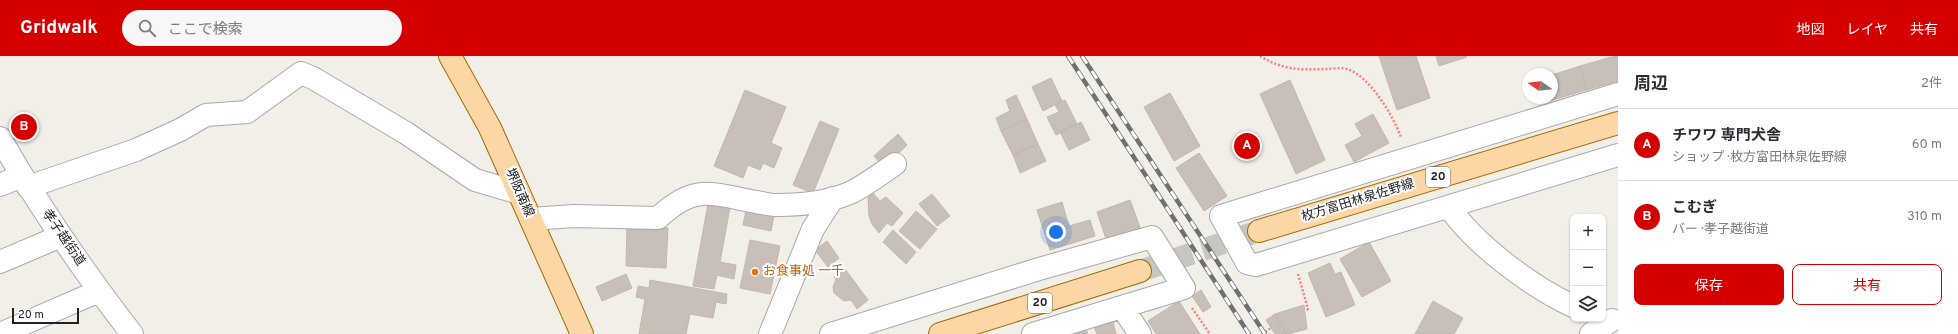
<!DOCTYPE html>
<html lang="ja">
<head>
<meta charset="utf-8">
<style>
	:root { --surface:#fff; --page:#f7f7f7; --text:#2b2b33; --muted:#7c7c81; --line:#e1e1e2; --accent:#d40000 }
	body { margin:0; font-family:Overpass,"Noto Sans JP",sans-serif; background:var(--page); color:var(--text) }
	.controls { position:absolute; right:12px; bottom:12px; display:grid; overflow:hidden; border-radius:8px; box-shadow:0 1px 3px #0004 }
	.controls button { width:36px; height:36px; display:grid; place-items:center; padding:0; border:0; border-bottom:1px solid var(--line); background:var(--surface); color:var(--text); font:20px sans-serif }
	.compass { position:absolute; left:1522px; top:12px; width:36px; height:36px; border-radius:50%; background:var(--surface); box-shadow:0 1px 3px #0004; rotate:284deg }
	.scale { position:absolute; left:12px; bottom:10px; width:67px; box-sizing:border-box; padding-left:4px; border:2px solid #222; border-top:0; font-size:11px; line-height:14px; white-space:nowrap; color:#222; -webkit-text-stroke:3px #fff; paint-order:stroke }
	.you { position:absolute; left:1056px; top:176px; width:14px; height:14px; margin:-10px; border:3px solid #fff; border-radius:50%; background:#1a73e8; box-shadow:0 0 0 6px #1a73e833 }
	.badge { display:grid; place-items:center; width:26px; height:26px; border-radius:50%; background:var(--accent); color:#fff; font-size:13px; font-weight:700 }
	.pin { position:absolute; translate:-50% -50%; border:2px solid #fff; box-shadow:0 1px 4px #0006 }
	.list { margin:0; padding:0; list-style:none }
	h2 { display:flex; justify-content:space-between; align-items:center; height:52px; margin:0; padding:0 16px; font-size:17px }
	h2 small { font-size:13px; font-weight:400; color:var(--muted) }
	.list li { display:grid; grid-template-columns:26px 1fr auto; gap:12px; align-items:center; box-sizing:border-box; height:72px; padding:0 16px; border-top:1px solid var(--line) }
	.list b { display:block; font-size:15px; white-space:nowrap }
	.list p { margin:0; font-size:13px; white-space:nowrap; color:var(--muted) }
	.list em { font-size:13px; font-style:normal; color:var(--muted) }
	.actions { display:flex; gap:8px; padding:12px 16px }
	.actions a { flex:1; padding:9px 0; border:1px solid var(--accent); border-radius:8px; text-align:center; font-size:14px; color:var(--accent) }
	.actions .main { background:var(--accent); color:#fff }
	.icon { flex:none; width:22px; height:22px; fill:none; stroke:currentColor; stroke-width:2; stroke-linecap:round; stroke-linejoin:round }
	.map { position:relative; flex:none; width:1618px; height:278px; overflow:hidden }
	header { display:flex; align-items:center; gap:24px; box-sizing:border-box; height:56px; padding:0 20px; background:var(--accent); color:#fff }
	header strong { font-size:19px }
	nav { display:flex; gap:22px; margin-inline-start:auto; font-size:14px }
	.search { width:280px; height:36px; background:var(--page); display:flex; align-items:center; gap:10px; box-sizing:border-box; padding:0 14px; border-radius:22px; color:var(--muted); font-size:15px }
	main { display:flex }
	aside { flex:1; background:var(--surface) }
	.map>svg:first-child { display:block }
	.building { fill:#c7bfb8; stroke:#c4b6ab }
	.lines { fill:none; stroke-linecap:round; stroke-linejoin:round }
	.major-tunnel { stroke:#c8c6c1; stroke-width:22; stroke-dasharray:22 11; stroke-linecap:butt }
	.minor-casing { stroke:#a9a9a9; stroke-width:24 }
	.major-casing { stroke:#a06b00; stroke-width:24 }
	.path { stroke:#fa8072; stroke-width:2.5; stroke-dasharray:2 2; stroke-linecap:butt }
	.minor { stroke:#fff; stroke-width:22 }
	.major { stroke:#fcd6a4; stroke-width:22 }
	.rail-casing { stroke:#707070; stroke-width:4.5 }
	.rail { stroke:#fff; stroke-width:3; stroke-dasharray:9; stroke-linecap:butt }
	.food-dot { fill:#e8710a; stroke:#fff; stroke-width:1.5 }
	.labels { text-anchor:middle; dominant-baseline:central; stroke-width:4; stroke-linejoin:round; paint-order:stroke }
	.shield { fill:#fff; stroke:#646464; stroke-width:1 }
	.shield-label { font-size:12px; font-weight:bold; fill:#222 }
	.street-label { font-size:13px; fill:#222; stroke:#fff }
	.food-label { font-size:13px; fill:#c56008; stroke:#fff; text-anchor:start }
</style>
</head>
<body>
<header>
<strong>Gridwalk</strong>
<div class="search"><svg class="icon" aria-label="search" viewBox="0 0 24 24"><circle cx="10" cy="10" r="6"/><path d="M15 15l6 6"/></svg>ここで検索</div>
<nav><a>地図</a><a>レイヤ</a><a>共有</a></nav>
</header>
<main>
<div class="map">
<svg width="1618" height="278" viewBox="0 0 1618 278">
	<rect width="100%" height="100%" fill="#f2efe9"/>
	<path class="building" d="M1379 0H1416L1430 42 1397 54Z
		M1436 0H1466L1467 1 1439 10Z
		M1615 0H1618V25L1586 34 1580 10Z
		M1580 10 1586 34 1543 47 1541 42H1552V19Z
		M1051 22 1062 45 1043 55 1032 31Z
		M1290 24 1325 104 1296 118 1260 38Z
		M745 34 786 51 771 87 782 92 774 112 763 107 760 114 748 109 743 122 714 110Z
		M1170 37 1200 90 1174 105 1144 51Z
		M1016 39 1027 63 1001 75 996 62 1010 55 1006 44Z
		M1065 44 1077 68 1056 79 1047 61 1059 56 1055 49Z
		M1373 58 1389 87 1354 106 1345 89 1362 80 1355 68Z
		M1027 63 1038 88 1013 99 1001 75Z
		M820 65 839 73 813 137 793 129Z
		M1081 66 1090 84 1069 94 1060 76Z
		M898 78 907 89 884 111 874 100Z
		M1038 88 1046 105 1020 117 1013 99Z
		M1199 97 1227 140 1204 155 1176 112Z
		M872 136 880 145 886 141 903 157 892 170 887 167 879 177 872 168 869 160 868 142Z
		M932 138 950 160 937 170 919 148Z
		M709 142 731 146 720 206 736 209 734 223 717 219 714 233 693 230Z
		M1130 144 1141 174 1107 186 1097 156Z
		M1062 146 1069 170 1090 164 1095 180 1050 194 1037 154Z
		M747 149 775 155 771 175 743 169Z
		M916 155 937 173 920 193 899 175Z
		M627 171 668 172 666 212 626 210Z
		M893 174 916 196 906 208 883 186Z
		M750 184 780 190 770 238 740 232Z
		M827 185 839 202 828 211 815 194Z
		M1369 186 1391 225 1362 241 1340 203Z
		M1330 207 1335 218 1341 216 1355 249 1326 261 1308 217Z
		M845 213 868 244 857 253 851 244 844 245 834 237 833 231 836 223 834 221Z
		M626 218 632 232 602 245 596 231Z
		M650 224 727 238 726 248 716 246 713 262 690 258 686 278H639L645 243 636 241 638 230 649 232Z
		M1201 234 1211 251 1203 256 1192 240Z
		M1179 245 1200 278H1156L1148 265Z
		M1433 245 1463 262 1454 278H1415Z
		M1304 249 1307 273 1287 278 1275 258Z
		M1275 258 1287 278H1275L1266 264Z
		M1113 266 1116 278H1097L1094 271Z
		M1086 273 1088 278H1070Z"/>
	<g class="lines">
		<path class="major-tunnel" d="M1140 215 1259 175"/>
		<defs>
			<path id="minor" d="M1618 38 1221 160 1247 207 1256 209 1618 99
				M0 82C39 151 84 216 132 278
				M0 129 22 120
				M28 131 136 94 180 74 206 59 247 56 301 17 313 22 406 77 475 124 519 137
				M1449 151C1475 189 1532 231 1573 250
				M531 163 574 160 658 162C695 127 711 138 756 146 763 147 770 149 777 149 801 149 830 146 852 136 867 128 882 117 895 108
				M0 206 61 180
				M1122 251 1140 278
				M0 278 99 235
				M770 278 813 173 833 142
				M831 278 1039 213 1152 181 1184 232 1033 278
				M1591 278 1612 264"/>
			<path id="major" d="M450 0 490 72 582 278
				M1259 175 1618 67
				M940 278 1140 215"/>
		</defs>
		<use href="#minor" class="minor-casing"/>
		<use href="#major" class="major-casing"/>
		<path class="path" d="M1260 0C1283 14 1299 14 1325 13 1332 13 1340 11 1347 13 1370 20 1393 60 1401 81
			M1298 218 1308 253 1305 255
			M1192 252 1210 278
			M1262 278 1271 272"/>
		<use href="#minor" class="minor"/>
		<use href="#major" class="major"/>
		<defs>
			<path id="rail" d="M1068 0 1249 278
				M1082 0 1265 278"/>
		</defs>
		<use href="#rail" class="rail-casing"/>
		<use href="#rail" class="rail"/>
	</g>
	<circle class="food-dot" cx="755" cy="216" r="4"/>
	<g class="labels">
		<g class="shield">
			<rect x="1426" y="111" width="24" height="20" rx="3"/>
			<rect x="1028" y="237" width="24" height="20" rx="3"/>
		</g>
		<g class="shield-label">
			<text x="1438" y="121">20</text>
			<text x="1040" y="247">20</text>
		</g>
		<g class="street-label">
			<text transform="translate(519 137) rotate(66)">堺阪南線</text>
			<text transform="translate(1358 145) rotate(-17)">枚方富田林泉佐野線</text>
			<text transform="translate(63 182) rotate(56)">孝子越街道</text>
		</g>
		<g class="food-label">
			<text x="763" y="216">お食事処 一千</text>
		</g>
	</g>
</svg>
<div class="controls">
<button>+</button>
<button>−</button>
<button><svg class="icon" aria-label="layers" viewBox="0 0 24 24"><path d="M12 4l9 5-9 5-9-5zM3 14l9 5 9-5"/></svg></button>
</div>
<svg class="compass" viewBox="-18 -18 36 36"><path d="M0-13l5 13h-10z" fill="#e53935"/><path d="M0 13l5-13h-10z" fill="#7c7c81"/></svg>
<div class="scale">20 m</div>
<div class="you"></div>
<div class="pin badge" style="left:1247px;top:90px">A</div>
<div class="pin badge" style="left:24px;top:71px">B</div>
</div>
<aside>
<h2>周辺<small>2件</small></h2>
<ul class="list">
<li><span class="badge">A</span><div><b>チワワ 専門犬舎</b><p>ショップ · 枚方富田林泉佐野線</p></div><em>60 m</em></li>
<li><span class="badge">B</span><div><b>こむぎ</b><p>バー · 孝子越街道</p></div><em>310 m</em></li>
</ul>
<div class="actions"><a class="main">保存</a><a>共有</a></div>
</aside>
</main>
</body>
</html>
